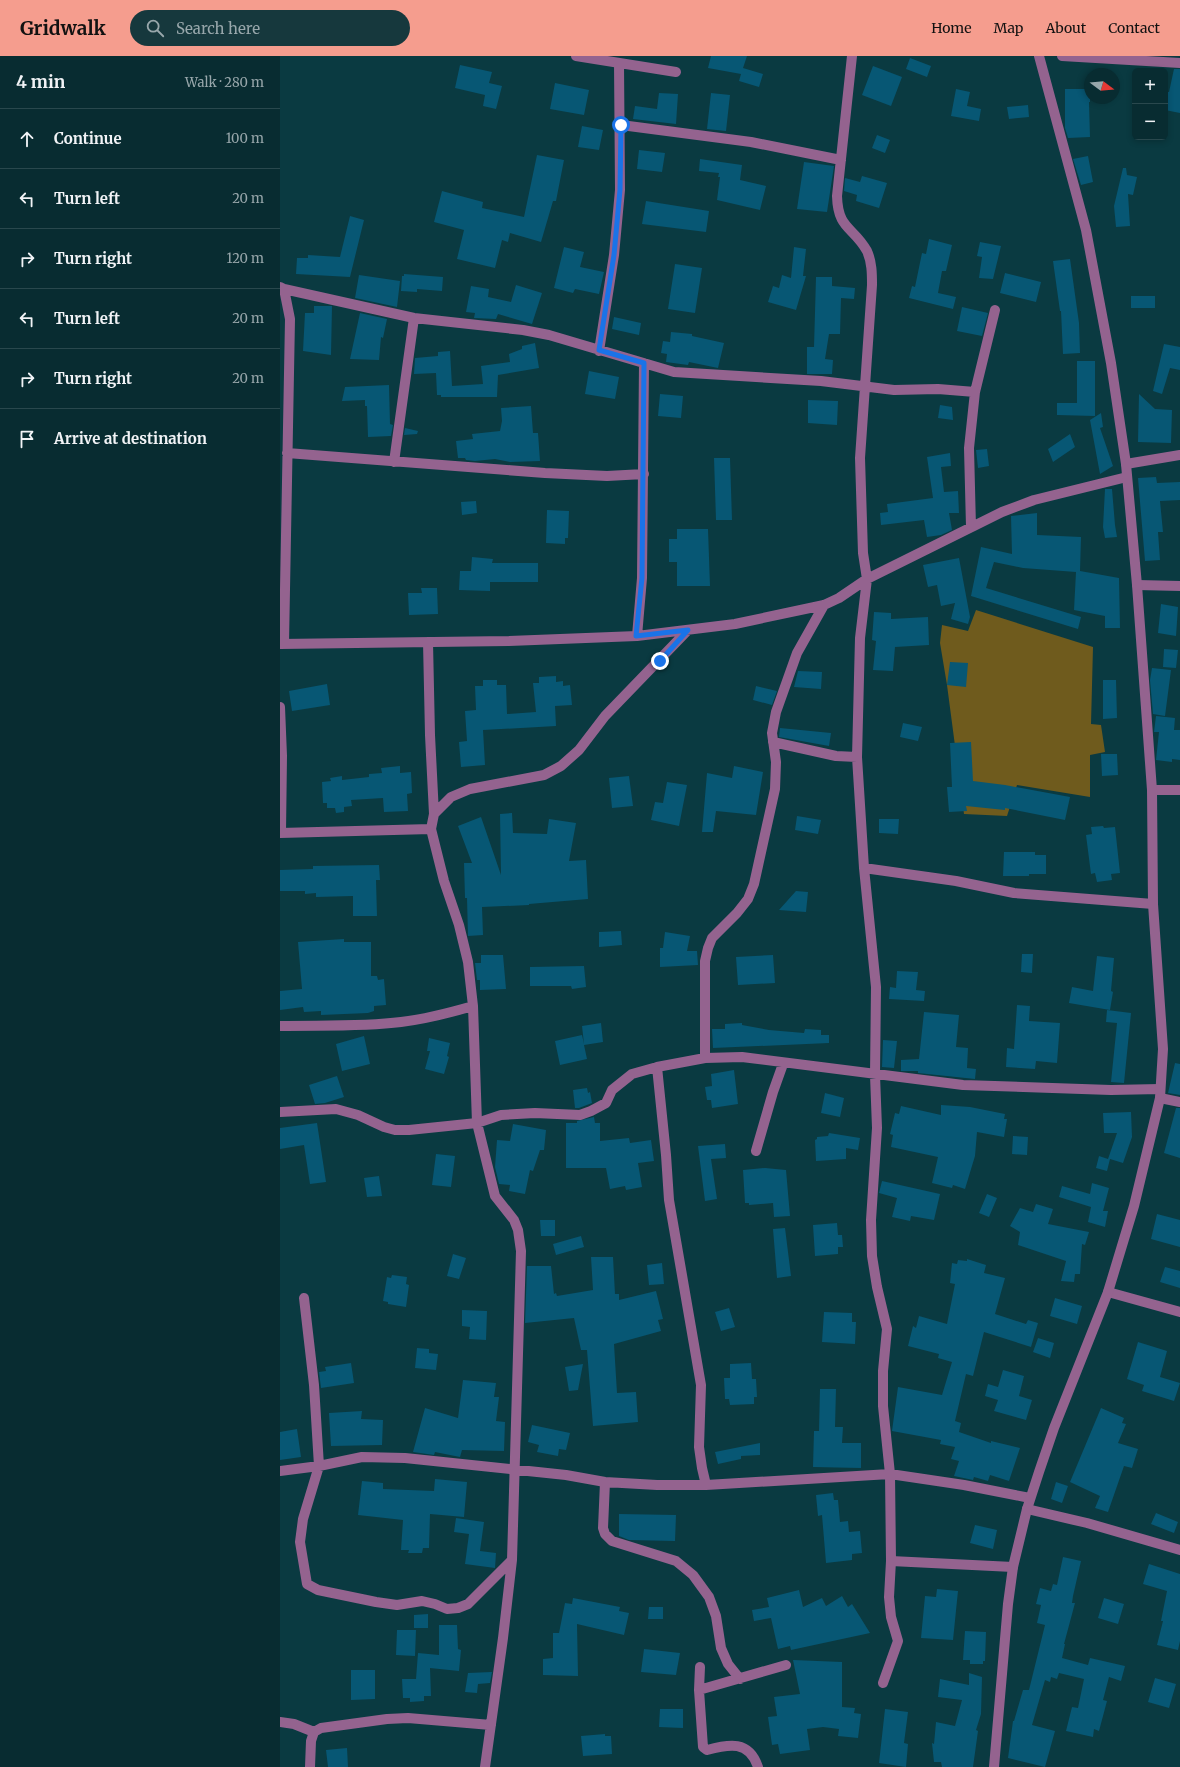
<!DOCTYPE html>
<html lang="en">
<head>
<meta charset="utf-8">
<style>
	:root { --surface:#082c31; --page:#16383d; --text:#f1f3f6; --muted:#98a7ab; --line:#29484d; --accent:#f59d8e }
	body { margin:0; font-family:Merriweather,serif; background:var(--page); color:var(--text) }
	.controls { position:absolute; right:12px; top:12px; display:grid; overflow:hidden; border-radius:6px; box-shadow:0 2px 6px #0003 }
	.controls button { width:36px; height:36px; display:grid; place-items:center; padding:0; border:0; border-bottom:1px solid var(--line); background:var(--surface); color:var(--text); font:20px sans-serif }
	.compass { position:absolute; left:804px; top:12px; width:36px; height:36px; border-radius:50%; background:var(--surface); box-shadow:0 2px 6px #0003; rotate:106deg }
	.stop { position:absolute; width:12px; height:12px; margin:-9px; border:3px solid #1a73e8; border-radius:50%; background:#fff }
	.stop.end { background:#1a73e8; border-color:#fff; box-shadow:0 1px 4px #0008 }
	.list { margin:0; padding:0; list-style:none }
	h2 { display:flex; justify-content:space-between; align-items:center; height:52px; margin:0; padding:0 16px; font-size:17px }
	h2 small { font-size:13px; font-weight:400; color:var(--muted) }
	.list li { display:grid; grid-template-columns:26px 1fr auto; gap:12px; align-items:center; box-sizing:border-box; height:60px; padding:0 16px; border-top:1px solid var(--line) }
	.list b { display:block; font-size:15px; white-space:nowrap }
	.list em { font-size:13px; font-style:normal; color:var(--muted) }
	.icon { flex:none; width:22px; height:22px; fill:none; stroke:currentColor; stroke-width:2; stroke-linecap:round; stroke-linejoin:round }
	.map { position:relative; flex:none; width:900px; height:1711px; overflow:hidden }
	header { display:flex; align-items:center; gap:24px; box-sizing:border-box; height:56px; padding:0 20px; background:var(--accent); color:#111 }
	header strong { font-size:19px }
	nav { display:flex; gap:22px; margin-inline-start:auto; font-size:14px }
	.search { width:280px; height:36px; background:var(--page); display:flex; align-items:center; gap:10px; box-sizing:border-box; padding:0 14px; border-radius:22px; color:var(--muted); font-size:15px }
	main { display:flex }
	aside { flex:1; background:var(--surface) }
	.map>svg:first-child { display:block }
	.forest { fill:#6f5b1d }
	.building { fill:#075774 }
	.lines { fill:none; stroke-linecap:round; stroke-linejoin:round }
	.minor { stroke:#94638f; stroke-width:10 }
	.tertiary { stroke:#94638f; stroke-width:10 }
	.route { stroke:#1a73e8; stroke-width:5 }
</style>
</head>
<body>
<header>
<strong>Gridwalk</strong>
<div class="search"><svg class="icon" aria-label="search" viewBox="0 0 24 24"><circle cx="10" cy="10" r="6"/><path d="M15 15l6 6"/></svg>Search here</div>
<nav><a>Home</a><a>Map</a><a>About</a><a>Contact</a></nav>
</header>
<main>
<aside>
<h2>4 min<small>Walk · 280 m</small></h2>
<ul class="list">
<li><svg class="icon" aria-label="ahead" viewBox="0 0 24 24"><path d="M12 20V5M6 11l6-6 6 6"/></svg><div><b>Continue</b></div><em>100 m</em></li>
<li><svg class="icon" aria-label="left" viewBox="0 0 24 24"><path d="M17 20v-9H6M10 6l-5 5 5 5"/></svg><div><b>Turn left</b></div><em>20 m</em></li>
<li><svg class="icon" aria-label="right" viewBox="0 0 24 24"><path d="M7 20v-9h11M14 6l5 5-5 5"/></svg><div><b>Turn right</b></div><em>120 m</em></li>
<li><svg class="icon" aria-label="left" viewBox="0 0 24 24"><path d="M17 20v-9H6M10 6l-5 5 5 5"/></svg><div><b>Turn left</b></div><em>20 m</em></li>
<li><svg class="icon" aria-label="right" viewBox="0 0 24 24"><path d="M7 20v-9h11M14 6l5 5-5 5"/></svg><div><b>Turn right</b></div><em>20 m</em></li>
<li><svg class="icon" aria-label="arrive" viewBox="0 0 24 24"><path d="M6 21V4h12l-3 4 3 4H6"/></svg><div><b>Arrive at destination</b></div></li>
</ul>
</aside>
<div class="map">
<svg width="900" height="1711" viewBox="0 0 900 1711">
	<rect width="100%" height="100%" fill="#0a3a41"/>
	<path class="forest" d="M696 554 813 591 811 668 821 669 825 696 810 699V741L737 729 727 760 684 758 667 629 660 587 662 569 688 575Z"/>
	<path class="building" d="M431 0H467L463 12 483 18 479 31 459 25 461 18 428 12Z
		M630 2 651 10 647 21 626 13Z
		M180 9 212 16 209 27 222 30 216 53 203 50 205 39 175 32Z
		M593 10 622 21 611 50 582 39Z
		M894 13H900V57L885 54V36H889Z
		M275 27 309 34 304 59 270 53Z
		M676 33 690 36 687 50 701 53 699 65 671 60Z
		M785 33H810V46H809L810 81 788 82 785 72Z
		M379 37 398 38 396 68 353 63 355 50 377 53Z
		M431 37 450 39 446 75 427 73Z
		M748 49 749 61 729 63 727 51Z
		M302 70 323 74 319 94 298 91Z
		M597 79 610 84 605 97 592 92Z
		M359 94 385 97 382 116 357 113Z
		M257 99 284 104 276 145H273L261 186 230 177 228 186 222 184 215 212 177 203 184 174 154 166 162 135 203 146 202 152 244 161Z
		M808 100 813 126 801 129 793 103Z
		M420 103 462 109 460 124 486 130 480 154 437 144 440 121H438L439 117 419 115Z
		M524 106 554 110 547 156 517 153Z
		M843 112H846L847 119 857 121 853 139 848 138 850 170 836 171 834 150Z
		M582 120 607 127 599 152 576 145 577 139 564 135 565 122 580 126Z
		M366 145 429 155 426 176 362 168Z
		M70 160 84 164 70 221 16 218 17 202H28V199L60 201Z
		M649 183 672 189 666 215H662L658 237 676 241 673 253 629 242 632 230 635 231 642 197 646 198Z
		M700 186 721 190 713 223 699 222 702 201 697 200Z
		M284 191 304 196 300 211 324 216 319 238 295 233 293 237 274 232Z
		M514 191 526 193 523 220H526L516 254 488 246 493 230 499 232 502 219 511 222Z
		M790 203 799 267 800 297 783 298 781 255H780L773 205Z
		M395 208 422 212 415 257 388 253Z
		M725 217 761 226 756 246 720 237Z
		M124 218 163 221 162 235 137 233V236L121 235 122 220H124Z
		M79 219 120 225 117 251 75 242Z
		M536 221H552V230L575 232 574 243 561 242 560 278H549L545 303 553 304 552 318H527V291H534Z
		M236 229 262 237 252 268 218 258 216 263 194 262 195 257 186 256 191 230 209 233 208 241 231 246Z
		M851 240H875V252H851Z
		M34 250H52L51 299 23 295 25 257H34Z
		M682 251 708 257 702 280 677 275Z
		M80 257 107 263 103 282 101 281 99 304 70 303Z
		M334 261 361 267 359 279 332 273Z
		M391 276 412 278V280L444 287 438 312 409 306 408 309 386 306 387 298 381 297 383 285 390 286Z
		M255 287 259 312 218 319 217 341H161V339H157L156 317 134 318 135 302 158 300V296L170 295 172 330 203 328 201 310 230 306 229 298 242 293V290Z
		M884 288 900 291V314L890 312 882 338 873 335Z
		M797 305H815V360L777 359V347H797Z
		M309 315 339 321 335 343 305 338Z
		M109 329 110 368 113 369 111 380 88 381 87 350H85V344L62 345 65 331Z
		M380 338 403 340 401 362 378 360Z
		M859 338 875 353 892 354 891 387 858 386Z
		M528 344 558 345 557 369 528 367Z
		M660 349 672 351 673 364 658 362Z
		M251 350 253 377H258L260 405 230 406 215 403 195 405 186 404 185 402H178L176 385 193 383 192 378 220 375 222 365 221 352Z
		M821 357 823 371 820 372 833 410 820 418 810 364Z
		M125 372 138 375 137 378 124 379Z
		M790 378 795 391 773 406 768 393Z
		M707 393 709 410 698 412 696 394Z
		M670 397 671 410 661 411 664 436 678 435 679 457H669L672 474 661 479 647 481 644 464 601 469 600 457 608 456 607 448 653 442 647 401Z
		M434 402H450L452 464H436Z
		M876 421 877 427 900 426V444L880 445 883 476H878L880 504 865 505 858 422Z
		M825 433H832L835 469 837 481 825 482 823 471Z
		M196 445 197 457 182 459 181 446Z
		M267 454 289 455 288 482H285V488L266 487Z
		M757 457V479L801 481 800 515 839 522 840 572H825V560L794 554 796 516 743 512 714 506 706 532 801 561 798 573 691 540 701 491 732 498 731 460Z
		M397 473H428L430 530H397V506H389V483H397Z
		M192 501 213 503 212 507H258V526H210V535L179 534 180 515H191Z
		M679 502 690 561 688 568 671 563 675 547 661 550 657 529 648 531 643 509Z
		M141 532H157L158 558 129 559 128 537H142Z
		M881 548 898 551 896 580 878 577Z
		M594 556 611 557V563L648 561 649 589 615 591 613 615 593 614 596 585 592 584Z
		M884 593 898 594 896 612 883 611Z
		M670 606 688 607 686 631 667 629Z
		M872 612 891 614 885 660 873 658 870 624Z
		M518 615 542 616 541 633 514 631Z
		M276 620V626L283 625V630L290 629 292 649 275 650 276 670 203 674 205 709 181 711 179 686 187 685 185 655 196 654 195 630H203V624H217V629H226L227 658 256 656 253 627H259V621Z
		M823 624H836L837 662 823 663Z
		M47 628 50 649 12 655 9 635Z
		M476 630 497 635 492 649 473 644Z
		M876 660 895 662 894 674H900V704L892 703V706L876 704 879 676H874Z
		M623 667 642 671 638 685 620 681Z
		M500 672 551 677 549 690 499 681Z
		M691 686 693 725 725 729 790 741 785 764 725 752V754L686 750 687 755 669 756 667 731H672L670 687Z
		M821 698H837L838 719 822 720Z
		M120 710V717L131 716 132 737 127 738 128 755 104 756 103 742 71 744 72 750 64 751V756L56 757 55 752H47V747H43L42 726 51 725 50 722 62 720V724L89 721V718L102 717 101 712Z
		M454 710 483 716 476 759 436 755 433 776H422L427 717 452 722Z
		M349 720 353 750 332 752 329 722Z
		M387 726 407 729 399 770 371 764 375 746 383 747Z
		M232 757 233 777 267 778 269 763 296 767 289 805 306 804 308 843 249 848V849L202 851 203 879 188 880 187 842H185L184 807H192L178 770 201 761 221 819 220 758Z
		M517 760 541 764 538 778 515 774Z
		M599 763H619L618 778 599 777Z
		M823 770 824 772 835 771 840 817 831 818 832 824 817 826 815 817 811 818 806 779 812 778 811 771Z
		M724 796H755V799H766V818H749V820H723Z
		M99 809 100 824H96L97 860H73V840L36 841V837L25 838V835H0V814L33 813V810Z
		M516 835 528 836 526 856 499 854Z
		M341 875 342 889 319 891V876Z
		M385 876 410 880 407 895H417L418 909 380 911V892H383Z
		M64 883V886H91V920H97L98 924 104 923 106 949 94 950V955L88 957 41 959V955L24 956 23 951 0 954V935L22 933 18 886Z
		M742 898H753L752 917 741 916Z
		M201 899H223L226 933 200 934V924H197L195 907H201Z
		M493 899 495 927 458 929 456 901Z
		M817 900 834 902 831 935 833 936 830 954 789 947 792 931 813 935Z
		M304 910 306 931 292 933 291 930H250V911Z
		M617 915 638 916 636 934 645 935 644 945 609 943 610 931 616 932Z
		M737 949 750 950 749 965 780 967 777 1007 756 1005 755 1013 726 1011 727 992 734 993Z
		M827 954 851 957 844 1027 831 1026 837 967 826 966Z
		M644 956 679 959 676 991 688 992 687 1012 696 1013 695 1023 638 1017V1015H621V1004L639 1003Z
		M321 967 323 986 304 989 307 1003 280 1009 275 985 302 979 304 988 302 970Z
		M462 967V969L489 974 524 977 525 973 541 974V979H549V987L433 992 432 973H445V968Z
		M84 980 90 1008 62 1015 56 988Z
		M149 982 170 987 167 1000 169 1001 164 1018 145 1013 150 995H147Z
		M603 984 617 985 614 1012 602 1011Z
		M895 1007 900 1008V1039L888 1037Z
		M454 1014 458 1048 432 1052 431 1044H427L425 1031 432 1030 431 1018Z
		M57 1020 64 1041 45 1047 35 1048 29 1029Z
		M307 1032 308 1037 310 1036 312 1047 299 1052H295L293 1034Z
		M545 1037 564 1042 560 1061 541 1057Z
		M661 1049 690 1051 725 1058 724 1063H727L724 1081 697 1076 695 1100 685 1133 673 1129 672 1132 652 1127 658 1101 611 1091 613 1079 610 1078 615 1057 619 1058 621 1050 661 1059Z
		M896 1052H900V1102L884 1097Z
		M851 1056 852 1081 843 1107 830 1103 827 1115 816 1112 819 1100 828 1103 837 1077H824L823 1057Z
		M314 1061 315 1067H320V1085L349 1082 350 1087 371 1084 374 1105 358 1107 362 1131 346 1134 345 1130 330 1133 326 1112H286V1067H297V1065Z
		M37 1067 46 1126 30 1128 24 1089 0 1093V1072Z
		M233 1068 266 1074 264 1094H260L253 1115 250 1114 245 1138 229 1135 230 1129 219 1128 215 1111 217 1084 230 1085Z
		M549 1077 580 1082 578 1094 566 1092V1103L536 1105 535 1084 537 1083V1081L548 1080Z
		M733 1080 748 1081 747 1099 732 1098Z
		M445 1088 446 1102 431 1103 437 1143 425 1145 418 1090Z
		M156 1098 175 1100 171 1131 152 1129Z
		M485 1112 506 1114 510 1160 494 1161 493 1147 469 1149V1147H465L463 1114Z
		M99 1120 102 1140 87 1141 84 1122Z
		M602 1125 660 1138 654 1164 631 1160 630 1165 612 1161 617 1142 599 1137Z
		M812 1127 829 1132 823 1155H828L825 1171 808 1166 811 1151 779 1141 782 1130 810 1138Z
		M707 1138 717 1142 709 1161 699 1157Z
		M756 1148 773 1153 768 1168 809 1176 805 1189 802 1188 800 1218H795L794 1226 781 1225 786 1205 738 1189 740 1176 730 1170 740 1152 753 1156Z
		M877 1158 900 1164V1191L871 1183Z
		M260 1164H275V1180H261Z
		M557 1167 558 1179H562L563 1191H558V1198L535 1200 533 1169Z
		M505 1172 511 1220 497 1222 493 1173Z
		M301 1180 304 1191 276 1199 273 1188Z
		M173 1198 186 1202 179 1223 167 1220Z
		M311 1201H333L335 1238H339V1244L376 1235 383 1263 378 1264 381 1275 334 1288 337 1337 356 1336 358 1366 313 1370 307 1294H301L294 1262 245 1267 247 1210H271L274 1238 276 1237 277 1240 313 1234Z
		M687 1203 706 1209 704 1217 725 1222 715 1258 746 1268 748 1264 758 1267 751 1291 704 1276 693 1320 686 1318 675 1365 681 1367 679 1376 711 1387V1385L740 1392 729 1425 710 1419 708 1425 694 1421 693 1424 674 1420 679 1405 671 1403 675 1391 660 1388 661 1384 612 1375 618 1331 662 1339 672 1306 658 1302 659 1298 628 1290 633 1270 636 1272 639 1260 667 1268 675 1228 670 1227 672 1207 677 1208 678 1204 687 1205Z
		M382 1207 384 1228 369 1229 367 1209Z
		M885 1211 900 1215V1232L880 1226Z
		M112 1219 127 1221 126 1228 129 1229 126 1251 108 1248V1246L103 1245 107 1221 111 1222Z
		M775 1242 802 1250 797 1268 770 1260Z
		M449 1252 455 1271 441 1275 435 1256Z
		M182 1254 207 1255 206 1284 189 1283 190 1271 182 1270Z
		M544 1256 572 1257V1266H576L575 1288 542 1286Z
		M758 1282 774 1287 770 1302 753 1296Z
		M858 1286 887 1295 880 1321 900 1327 894 1345 862 1335 864 1329 847 1323Z
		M137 1292 149 1293V1297L158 1298 156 1314 135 1312Z
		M71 1307 74 1327 41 1332 39 1316 46 1315 45 1311Z
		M471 1307 472 1323H476L477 1341H474V1348L450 1349 449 1343H445L444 1322H450V1308Z
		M303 1308 298 1334 289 1335 285 1311Z
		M723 1314 744 1320 739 1340 752 1344 746 1364 714 1355 718 1344 705 1340 708 1328 718 1331Z
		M183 1324 216 1327 214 1341H219L216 1365 225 1366 224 1395 182 1394 180 1401 155 1396 154 1399 133 1396 145 1352 178 1362Z
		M540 1333H556L555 1371H563L562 1387H581V1412L533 1411 534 1375H539Z
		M821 1352 844 1362 842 1367 846 1368 838 1387 858 1393 852 1412 844 1410 828 1456 815 1452 820 1440 790 1426Z
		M82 1355 81 1363 103 1364 102 1389 51 1390 49 1357Z
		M252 1369 290 1377 286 1394 279 1393 278 1400 257 1396 259 1389 248 1386Z
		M17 1373 21 1401 0 1404V1376Z
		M480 1387V1399L461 1400V1403L438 1408 435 1396Z
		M155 1423 187 1426 184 1461 150 1458 149 1492H143L142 1497H128L129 1494H121L123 1464 78 1459 82 1425 103 1427V1433L154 1435Z
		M776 1426 788 1430 782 1447 771 1443Z
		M553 1437 554 1444H558L560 1466 568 1465 569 1476 580 1475 582 1497 572 1498V1504L546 1507 542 1459 538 1460 536 1439Z
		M876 1457 898 1466 894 1477 871 1468Z
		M339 1458 396 1459 395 1485 349 1484 339 1480Z
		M176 1462 204 1466 200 1495 216 1497 215 1512 185 1508 189 1478 174 1476Z
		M695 1469 717 1474 713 1493 690 1487Z
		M783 1501 801 1505 793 1540 792 1547H795L784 1588H785L782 1602 808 1609 810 1602 845 1610 841 1625 829 1621 823 1644 827 1645 819 1675 814 1673 813 1681 786 1675 792 1651 798 1652 804 1623 779 1617 777 1623 771 1621 770 1626 765 1624 752 1669 775 1675 765 1711 728 1702 733 1665H734L743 1634H749L765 1569 757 1567 761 1549 756 1548 760 1532 771 1535 773 1528 777 1529Z
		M869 1508 900 1518V1585L898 1594 877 1589 883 1565H881L887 1535 863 1528Z
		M657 1533 678 1535 673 1584 641 1582 645 1540 656 1541Z
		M519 1534 523 1551 542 1542 546 1550 562 1540 568 1551 572 1548 590 1577 511 1594 510 1590 498 1593 491 1562 474 1565 472 1554 489 1551 487 1542Z
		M293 1542 340 1551 339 1555 349 1557 344 1579 297 1568 298 1620 263 1619V1603L273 1602V1577H279L285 1547 292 1548Z
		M824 1542 844 1548 838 1568 818 1562Z
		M369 1551H383V1563H368Z
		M148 1558V1572H134V1559Z
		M159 1569H177L178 1593 181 1594 179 1615 150 1612 151 1640H144V1645L130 1646V1642H123L122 1623H136L138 1597 159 1599Z
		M117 1574H136L135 1600 116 1599Z
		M685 1575 706 1576 705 1605H703V1608H690V1604H683Z
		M364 1593 400 1597 396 1619 361 1616Z
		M513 1604 562 1606V1651L575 1652 574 1657 581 1658 578 1682 558 1680 559 1673 543 1671 527 1673 530 1694 500 1698 498 1688 492 1689 488 1661 497 1660 494 1641 520 1638Z
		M71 1614H95V1643L71 1644Z
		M212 1616 210 1627 198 1628 197 1637 185 1636 188 1617Z
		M689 1617 702 1621 701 1658 696 1674 698 1675 693 1711H662L661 1706H654L652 1687 654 1688 656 1666 675 1670 682 1644 658 1641 660 1623 689 1629Z
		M875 1622 896 1628 889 1652 868 1646Z
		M380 1653H403V1672L379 1671Z
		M605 1653 628 1656 624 1687 628 1688 626 1711 599 1707Z
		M325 1678V1680H331L332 1698 303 1700 301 1680Z
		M67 1692 68 1711H48L46 1694Z"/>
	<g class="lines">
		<path class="minor" d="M296 0 396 16
			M572 0 557 140C558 174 573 170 587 195 592 206 592 218 592 229L580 402 583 497 587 523 580 582 577 701 584 812 596 931 595 1019 597 1072 591 1164 592 1200 597 1231 607 1273 603 1315V1350L610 1418 611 1505 609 1541 611 1561 618 1585 603 1627
			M782 0 900 7
			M341 69 471 86 561 104
			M0 231 4 233 134 262 243 274 269 279 394 316 541 325 614 334 658 333 695 336
			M4 233 10 263 4 588
			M319 295 334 199 340 134 339 7
			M7 397 265 417 327 420 364 418
			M114 406 134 262
			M846 408 900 399
			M691 471 689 392 695 336 715 254
			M857 529 900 530
			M357 580 362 522 364 307
			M148 586 150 679 154 758
			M0 588 229 585 357 580 455 568 544 549 559 542 587 523 722 456 754 444 847 421
			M0 651 2 700 1 777
			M493 686 556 700 577 701
			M872 734H900
			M0 777 151 773
			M584 812 676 825 734 837 873 848
			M0 970C40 969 81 971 121 966 145 963 169 957 193 950
			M425 1002V905L428 892 432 882 457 857 468 843 474 828 495 733 496 706 492 677 496 656 517 597 544 549
			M377 1011 386 1099 389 1144 421 1329 419 1391 422 1412 426 1429
			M880 1042 900 1046
			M0 1056 56 1053 78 1059 104 1071 115 1074H129L197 1067 221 1059 255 1057 300 1059 311 1055 326 1047 332 1034 352 1018 377 1011 425 1002 462 1001 683 1029 831 1034 880 1033
			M476 1095 493 1036 503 1008
			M828 1236 900 1256
			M24 1242 34 1329 39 1410 23 1463 20 1486 27 1528 38 1534 96 1546 117 1549 142 1545 155 1548 167 1553 178 1552 188 1548 232 1504
			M0 1415 39 1410 82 1401 125 1402 286 1419 325 1426 377 1429H426L610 1418 684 1429 750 1442
			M325 1426 323 1472 325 1478 332 1485 396 1505 413 1519 429 1541 436 1560 441 1592 448 1608 460 1623
			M747 1453 807 1467 900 1494
			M611 1505 733 1511
			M420 1611 419 1634 423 1691 427 1694C449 1688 469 1684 478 1711
			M419 1634 506 1609
			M0 1666 14 1668 34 1676
			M30 1711 31 1685 34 1676 41 1672 107 1663 128 1662 211 1669
			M205 1711 223 1582 232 1504 241 1195 238 1174 234 1164 215 1140 197 1067 193 950 188 906 179 869 164 825 151 773 154 758 171 741 190 733 264 719 281 710 299 694 325 660 408 574"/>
		<path class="tertiary" d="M714 1711 728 1548 733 1511 747 1453 759 1416 774 1372 828 1236 854 1150 880 1042 883 993 873 848 872 734 857 529 846 408 831 307 806 174 759 0"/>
	</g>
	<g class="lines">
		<path class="route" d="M341 69 340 134 334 199 319 294 364 307 362 522 356 580 408 574 380 605"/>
	</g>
</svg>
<div class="controls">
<button>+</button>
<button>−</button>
</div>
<svg class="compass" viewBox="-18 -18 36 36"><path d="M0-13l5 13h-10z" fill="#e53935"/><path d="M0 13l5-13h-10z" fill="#98a7ab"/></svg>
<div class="stop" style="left:341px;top:69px"></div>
<div class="stop end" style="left:380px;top:605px"></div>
</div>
</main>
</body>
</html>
